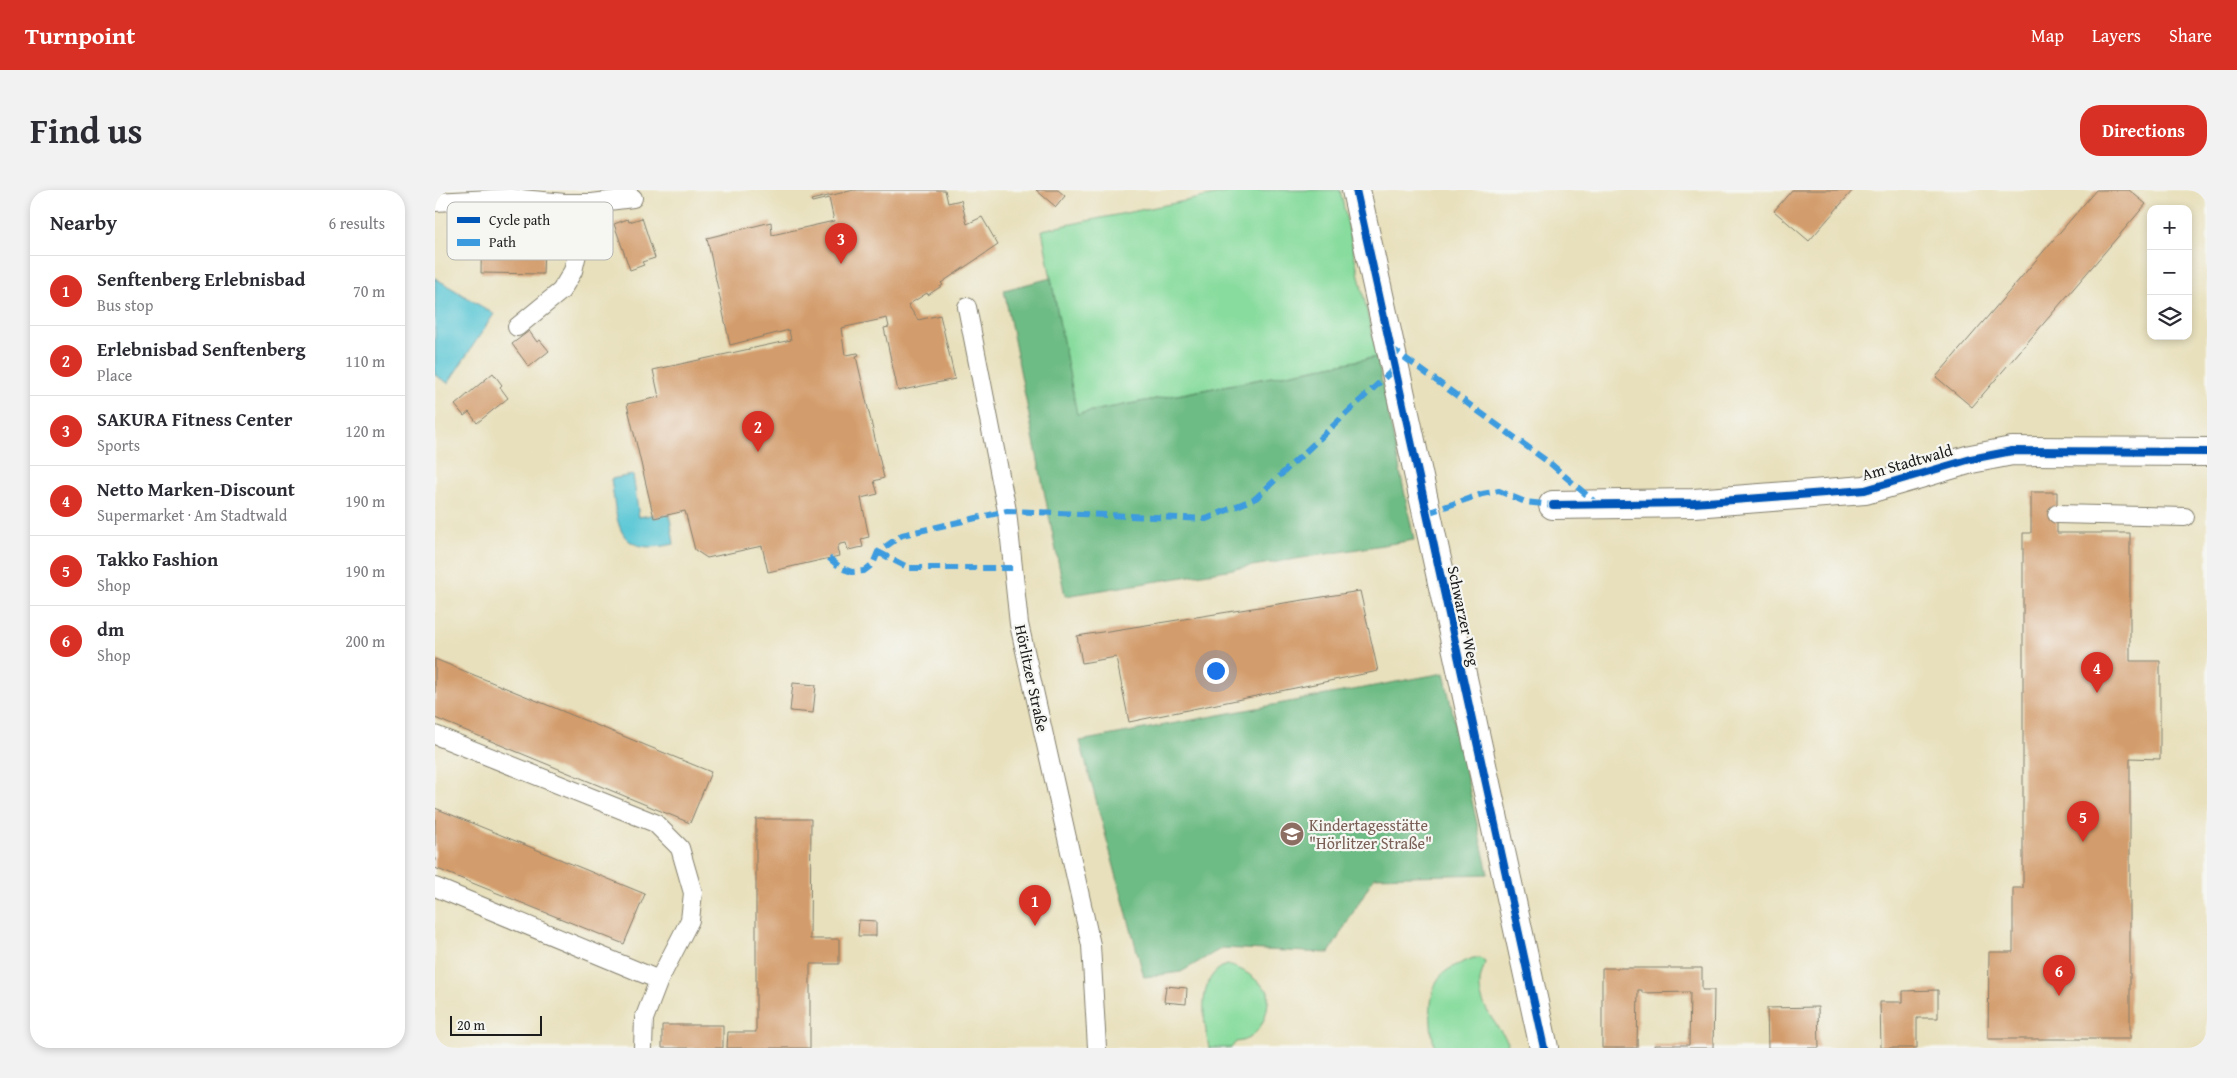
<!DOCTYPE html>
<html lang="en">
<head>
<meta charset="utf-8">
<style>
	:root { --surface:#fff; --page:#f2f2f3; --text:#2b2b33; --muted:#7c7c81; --line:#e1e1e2; --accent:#d93025 }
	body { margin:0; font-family:"Gentium Book Plus",serif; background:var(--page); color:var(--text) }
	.controls { position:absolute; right:15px; top:15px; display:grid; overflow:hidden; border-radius:10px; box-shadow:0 2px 8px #0003 }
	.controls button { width:45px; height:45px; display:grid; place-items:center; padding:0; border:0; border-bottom:1px solid var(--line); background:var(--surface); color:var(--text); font:25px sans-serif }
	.scale { position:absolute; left:15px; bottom:12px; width:92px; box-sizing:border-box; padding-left:5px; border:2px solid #1c1c1c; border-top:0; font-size:14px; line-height:18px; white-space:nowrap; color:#1c1c1c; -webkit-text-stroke:4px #f6f6f2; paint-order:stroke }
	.you { position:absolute; left:780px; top:480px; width:18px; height:18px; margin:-12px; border:4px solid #fff; border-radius:50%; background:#1a73e8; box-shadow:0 0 0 8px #1a73e833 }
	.badge { display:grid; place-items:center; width:32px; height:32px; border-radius:50%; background:var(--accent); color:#fff; font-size:16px; font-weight:700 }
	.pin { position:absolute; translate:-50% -41px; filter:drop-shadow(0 1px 2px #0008) }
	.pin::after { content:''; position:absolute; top:26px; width:18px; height:15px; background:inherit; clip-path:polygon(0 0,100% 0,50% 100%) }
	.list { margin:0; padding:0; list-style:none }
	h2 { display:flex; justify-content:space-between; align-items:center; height:65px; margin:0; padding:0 20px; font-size:21px }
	h2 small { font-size:16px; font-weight:400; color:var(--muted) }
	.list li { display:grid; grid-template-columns:32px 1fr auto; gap:15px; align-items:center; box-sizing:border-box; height:70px; padding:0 20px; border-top:1px solid var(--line) }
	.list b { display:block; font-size:19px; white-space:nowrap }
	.list p { margin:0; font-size:16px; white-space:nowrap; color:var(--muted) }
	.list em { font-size:16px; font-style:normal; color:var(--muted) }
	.icon { flex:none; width:28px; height:28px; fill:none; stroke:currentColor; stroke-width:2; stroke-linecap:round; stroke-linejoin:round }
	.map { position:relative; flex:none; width:1772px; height:858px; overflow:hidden; border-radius:20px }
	header { display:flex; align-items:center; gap:30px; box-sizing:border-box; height:70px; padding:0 25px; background:var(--accent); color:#fff }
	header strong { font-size:24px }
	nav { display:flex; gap:28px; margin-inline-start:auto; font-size:18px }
	.intro { display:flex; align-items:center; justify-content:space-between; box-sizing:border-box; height:120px; padding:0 30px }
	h1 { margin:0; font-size:35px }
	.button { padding:12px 22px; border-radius:20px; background:var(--accent); color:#fff; font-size:18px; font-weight:700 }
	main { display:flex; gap:30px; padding:0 30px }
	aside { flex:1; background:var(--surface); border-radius:20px; box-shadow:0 2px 8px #0003 }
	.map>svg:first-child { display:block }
	.green { fill:#88dc9e; stroke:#527c5d }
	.forest { fill:#6ebc85; stroke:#456c50 }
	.water { fill:#5dc8d6; stroke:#3c7279 }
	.building { fill:#d39c6c }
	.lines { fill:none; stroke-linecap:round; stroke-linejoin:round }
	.service-casing { stroke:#827e6c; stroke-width:20 }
	.minor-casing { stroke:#827e6c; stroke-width:30 }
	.service { stroke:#fff; stroke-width:18 }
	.minor { stroke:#fff; stroke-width:28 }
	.quiet { stroke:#3c9bdf; stroke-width:6; stroke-dasharray:12 6; stroke-linecap:butt }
	.cycleway-casing { stroke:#f6f6f2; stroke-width:11 }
	.cycleway { stroke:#0057b8; stroke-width:8 }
	.labels { text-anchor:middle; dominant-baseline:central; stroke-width:4.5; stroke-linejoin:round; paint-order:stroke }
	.street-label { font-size:16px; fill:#1c1c1c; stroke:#f6f6f2 }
	.education-label { font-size:16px; fill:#785e54; stroke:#f6f6f2; text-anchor:start }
	.key { fill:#f6f6f2; stroke:#b5b5b2; stroke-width:1 }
	.key-label { font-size:14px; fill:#1c1c1c }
</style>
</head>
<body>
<header>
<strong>Turnpoint</strong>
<nav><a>Map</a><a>Layers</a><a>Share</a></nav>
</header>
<div class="intro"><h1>Find us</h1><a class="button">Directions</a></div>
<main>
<aside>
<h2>Nearby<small>6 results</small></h2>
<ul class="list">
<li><span class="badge">1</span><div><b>Senftenberg Erlebnisbad</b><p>Bus stop</p></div><em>70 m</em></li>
<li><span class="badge">2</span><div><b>Erlebnisbad Senftenberg</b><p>Place</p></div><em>110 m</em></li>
<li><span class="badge">3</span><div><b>SAKURA Fitness Center</b><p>Sports</p></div><em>120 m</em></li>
<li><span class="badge">4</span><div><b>Netto Marken-Discount</b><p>Supermarket · Am Stadtwald</p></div><em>190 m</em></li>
<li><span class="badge">5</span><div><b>Takko Fashion</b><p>Shop</p></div><em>190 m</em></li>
<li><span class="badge">6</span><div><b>dm</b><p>Shop</p></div><em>200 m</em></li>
</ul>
</aside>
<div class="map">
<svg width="1772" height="858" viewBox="0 0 1772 858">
	<rect width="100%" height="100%" fill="#f6f6f2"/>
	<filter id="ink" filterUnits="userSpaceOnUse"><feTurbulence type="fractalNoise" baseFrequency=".02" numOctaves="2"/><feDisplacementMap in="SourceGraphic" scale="10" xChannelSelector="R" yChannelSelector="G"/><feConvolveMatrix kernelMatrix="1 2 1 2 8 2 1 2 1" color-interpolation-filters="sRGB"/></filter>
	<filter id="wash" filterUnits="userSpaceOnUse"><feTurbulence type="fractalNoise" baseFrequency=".0096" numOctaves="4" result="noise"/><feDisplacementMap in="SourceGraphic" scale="20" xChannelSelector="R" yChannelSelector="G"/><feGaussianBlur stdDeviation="1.12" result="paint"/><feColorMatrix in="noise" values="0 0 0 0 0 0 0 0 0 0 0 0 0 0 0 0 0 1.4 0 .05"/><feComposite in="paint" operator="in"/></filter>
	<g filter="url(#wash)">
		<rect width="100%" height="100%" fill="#e8e0bc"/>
		<path class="green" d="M804 0H905L942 167 641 224 607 40Z
			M1038 768H1045L1050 772C1049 778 1046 784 1045 791 1043 815 1061 833 1073 852L1072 858H1000C995 841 992 803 1004 788 1011 778 1027 773 1038 768Z
			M791 775C810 778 820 789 833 801 835 823 825 850 801 852L796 858H774C769 831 760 788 791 775Z"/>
		<path class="forest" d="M616 88 642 224 942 167 979 350 630 406 569 100Z
			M1009 483 1053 684 939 687 894 763 787 758 746 782 709 787 645 551Z"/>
		<path class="water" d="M0 88 59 124 13 193 0 185Z
			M198 285 204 327 234 322 239 354C180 367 183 335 176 289Z"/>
		<g id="blocks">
			<path class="building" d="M419 0H510L513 13 526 10 532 34 547 27 563 55 506 93 508 95 493 105 492 103 473 115 483 130 505 125 520 189 463 201 449 138 454 137 452 128 406 138 410 165 423 163 424 165 421 166 449 288 439 291 443 304 426 308 434 347 426 349 428 357 413 360 411 353 405 354 402 358 404 366 333 382 327 356 272 368 260 360 250 321 219 328 192 214 224 207 218 180 356 150 354 140 295 155 272 48 336 32 337 45 399 31 394 8 377 12 376 10Z
				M601 0H623L630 6 621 17Z
				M1357 0H1418L1374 51 1339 21Z
				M1661 0H1694L1711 14 1537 217 1501 187Z
				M47 27 110 30 108 84 46 83Z
				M207 28 220 68 207 72 209 75 195 80 179 34 193 29 194 32Z
				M94 141 102 152 105 150 114 161 94 177 77 154Z
				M58 183 67 195 65 197 73 208 42 233 34 222 29 226 20 215Z
				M1596 302H1622V343H1695V471H1725V569L1695 568V849H1553L1554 762H1578V698H1588V343H1596Z
				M925 401 943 481 694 532 681 467 647 473 642 446Z
				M0 469 276 582 255 633 0 528Z
				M358 493 381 495 378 523 355 521Z
				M0 618 210 704 189 754 0 678Z
				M321 629H376L375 749H404V774H375V858H292L293 842H321Z
				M424 730 441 731V746H423Z
				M1167 778H1267V800H1279L1278 858H1219V855H1254L1255 802 1207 803V800H1203L1202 858H1167Z
				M731 796 752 798 751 814 729 812Z
				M1503 800V828H1482V858H1446L1445 812H1468V801Z
				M1383 817 1384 858H1333L1332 818Z
				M227 835H288V858H227Z"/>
		</g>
	</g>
	<g filter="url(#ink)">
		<use href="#blocks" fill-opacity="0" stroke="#827e6c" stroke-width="1"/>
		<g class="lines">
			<defs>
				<path id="service" d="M0 12 75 8 130 13H157L198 8
					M532 117 572 321 584 434 656 755 662 858
					M82 137 126 101 138 81 148 39 144 13
					M1622 324 1750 327
					M0 545 220 633 245 658 258 703 255 730 224 790 209 829 208 858
					M0 697 224 790"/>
				<path id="minor" d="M921 0 1109 858
					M1118 315 1259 313 1430 300 1536 269 1577 261 1772 262"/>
			</defs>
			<use href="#service" class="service-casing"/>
			<use href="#minor" class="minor-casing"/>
			<use href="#service" class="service"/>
			<use href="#minor" class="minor"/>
			<path class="quiet" d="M955 157 1116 274 1162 314
				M992 323 1047 304 1064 301 1090 312 1118 315
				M443 362 474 378H578
				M394 368 406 378 417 382 429 381 438 374 443 362 467 345 572 321 771 329 821 308 960 178"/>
			<defs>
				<path id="cycleway" d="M921 0 1109 858
					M1118 315 1259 313 1430 300 1536 269 1577 261 1772 262"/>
			</defs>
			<use href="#cycleway" class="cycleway-casing"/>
			<use href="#cycleway" class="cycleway"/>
		</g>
	</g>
	<defs>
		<symbol id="school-disc" viewBox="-11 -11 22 22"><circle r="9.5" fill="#8d6e63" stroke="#f6f6f2"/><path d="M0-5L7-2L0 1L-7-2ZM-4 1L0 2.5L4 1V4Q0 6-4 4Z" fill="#fff"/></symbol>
	</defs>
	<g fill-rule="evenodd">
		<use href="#school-disc" x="843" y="630" width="28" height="28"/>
	</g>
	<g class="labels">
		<g class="street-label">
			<text transform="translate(1472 272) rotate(-16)">Am Stadtwald</text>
			<text transform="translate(1029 426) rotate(78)">Schwarzer Weg</text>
			<text transform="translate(597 488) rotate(78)">Hörlitzer Straße</text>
		</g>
		<g class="education-label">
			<text x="874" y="635">Kindertagesstätte<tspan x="874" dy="18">"Hörlitzer Straße"</tspan></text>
		</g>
	</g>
	<rect x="12" y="12" width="166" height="58" rx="8" class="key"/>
	<rect x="22" y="27" width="23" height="6" fill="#0057b8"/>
	<rect x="22" y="49" width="23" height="7" fill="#3c9bdf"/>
	<g class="key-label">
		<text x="54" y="35">Cycle path</text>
		<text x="54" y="57">Path</text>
	</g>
</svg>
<div class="controls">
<button>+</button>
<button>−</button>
<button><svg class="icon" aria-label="layers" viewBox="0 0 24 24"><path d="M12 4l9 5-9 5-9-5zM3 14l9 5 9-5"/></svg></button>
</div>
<div class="scale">20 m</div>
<div class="you"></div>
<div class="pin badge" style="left:600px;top:736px">1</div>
<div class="pin badge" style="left:323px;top:262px">2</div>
<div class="pin badge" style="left:406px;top:74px">3</div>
<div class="pin badge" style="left:1662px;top:503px">4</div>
<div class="pin badge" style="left:1648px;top:652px">5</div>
<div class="pin badge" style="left:1624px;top:806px">6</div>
</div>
</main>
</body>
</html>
